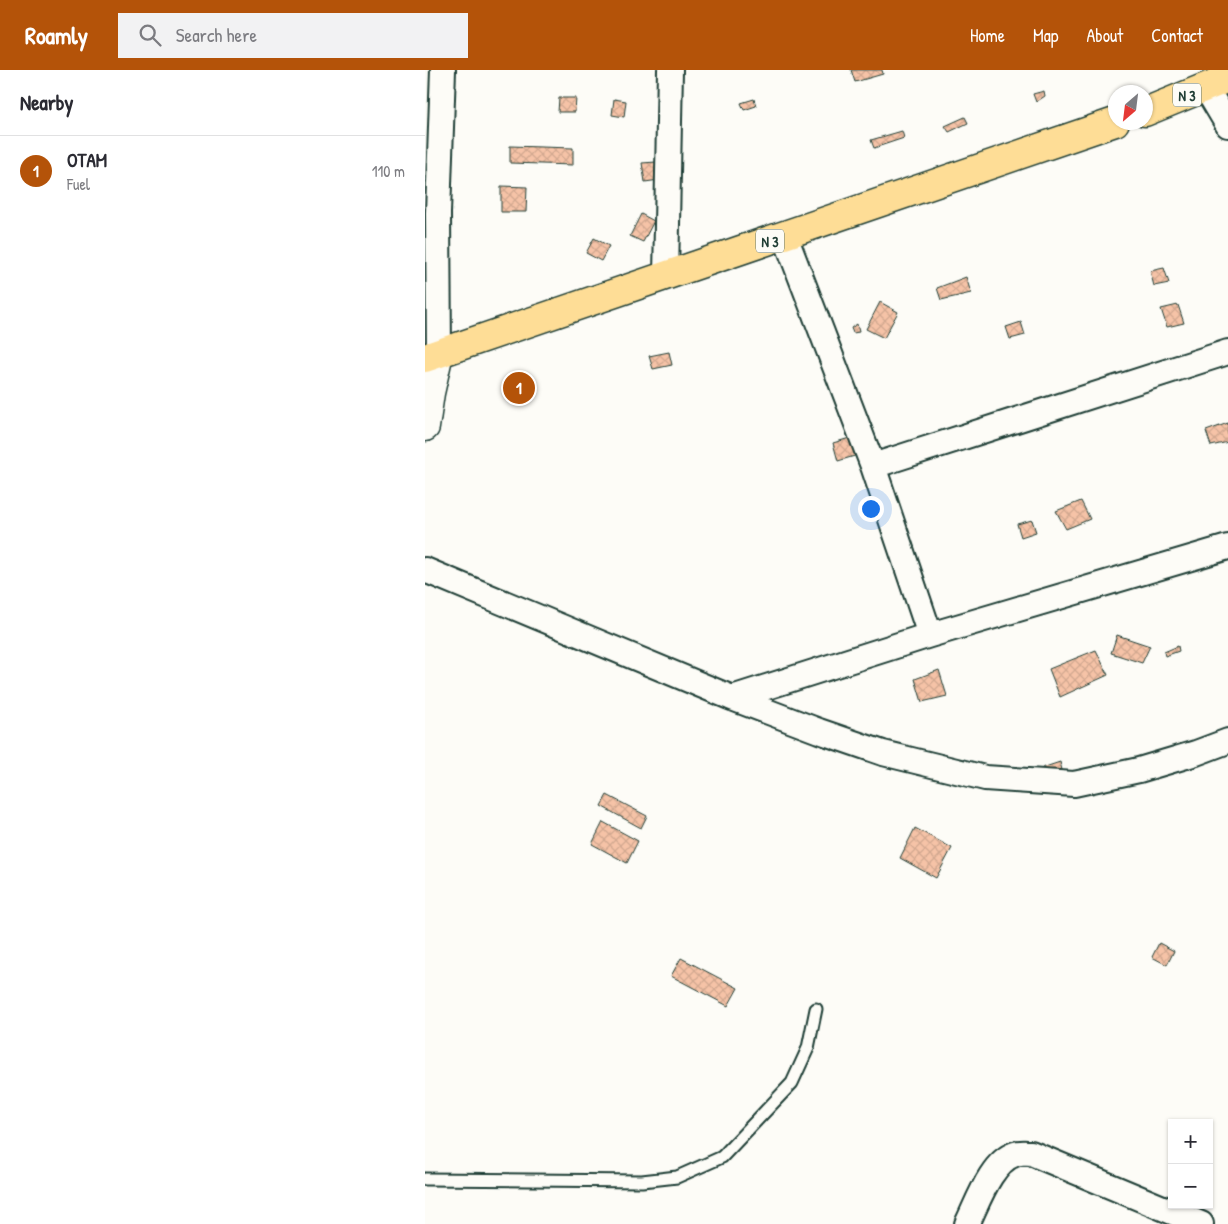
<!DOCTYPE html>
<html lang="en">
<head>
<meta charset="utf-8">
<style>
	:root { --surface:#fff; --page:#f2f2f3; --text:#2b2b33; --muted:#7c7c81; --line:#e1e1e2; --accent:#b45309 }
	body { margin:0; font-family:"Patrick Hand",sans-serif; background:var(--page); color:var(--text) }
	.controls { position:absolute; right:15px; bottom:15px; display:grid; overflow:hidden; border-radius:0px; box-shadow:0 1px 4px #0004 }
	.controls button { width:45px; height:45px; display:grid; place-items:center; padding:0; border:0; border-bottom:1px solid var(--line); background:var(--surface); color:var(--text); font:25px sans-serif }
	.compass { position:absolute; left:683px; top:15px; width:45px; height:45px; border-radius:50%; background:var(--surface); box-shadow:0 1px 4px #0004; rotate:208deg }
	.you { position:absolute; left:445px; top:438px; width:18px; height:18px; margin:-12px; border:4px solid #fff; border-radius:50%; background:#1a73e8; box-shadow:0 0 0 8px #1a73e833 }
	.badge { display:grid; place-items:center; width:32px; height:32px; border-radius:50%; background:var(--accent); color:#fff; font-size:16px; font-weight:700 }
	.pin { position:absolute; translate:-50% -50%; border:2px solid #fff; box-shadow:0 1px 5px #0006 }
	.list { margin:0; padding:0; list-style:none }
	h2 { display:flex; justify-content:space-between; align-items:center; height:65px; margin:0; padding:0 20px; font-size:21px }
	h2 small { font-size:16px; font-weight:400; color:var(--muted) }
	.list li { display:grid; grid-template-columns:32px 1fr auto; gap:15px; align-items:center; box-sizing:border-box; height:70px; padding:0 20px; border-top:1px solid var(--line) }
	.list b { display:block; font-size:19px; white-space:nowrap }
	.list p { margin:0; font-size:16px; white-space:nowrap; color:var(--muted) }
	.list em { font-size:16px; font-style:normal; color:var(--muted) }
	.icon { flex:none; width:28px; height:28px; fill:none; stroke:currentColor; stroke-width:2; stroke-linecap:round; stroke-linejoin:round }
	.map { position:relative; flex:none; width:803px; height:1154px; overflow:hidden }
	header { display:flex; align-items:center; gap:30px; box-sizing:border-box; height:70px; padding:0 25px; background:var(--accent); color:#fff }
	header strong { font-size:24px }
	nav { display:flex; gap:28px; margin-inline-start:auto; font-size:18px }
	.search { width:350px; height:45px; background:var(--page); display:flex; align-items:center; gap:12px; box-sizing:border-box; padding:0 18px; border-radius:0px; color:var(--muted); font-size:19px }
	main { display:flex }
	aside { flex:1; background:var(--surface) }
	.map>svg:first-child { display:block }
	.building { fill:url(#building-cross-hatch); stroke:#1f3d34 }
	.lines { fill:none; stroke-linecap:round; stroke-linejoin:round }
	.service-casing { stroke:#1f3d34; stroke-width:15 }
	.minor-casing { stroke:#1f3d34; stroke-width:28 }
	.tertiary-casing { stroke:#1f3d34; stroke-width:31 }
	.primary-casing { stroke:#1f3d34; stroke-width:31 }
	.service { stroke:#fdfcf7; stroke-width:11 }
	.minor { stroke:#fdfcf7; stroke-width:24 }
	.tertiary { stroke:#fdfcf7; stroke-width:28 }
	.primary { stroke:#fedd96; stroke-width:28 }
	.labels { text-anchor:middle; dominant-baseline:central; stroke-width:5; stroke-linejoin:round; paint-order:stroke }
	.shield { fill:#fdfcf7; stroke:#62766e; stroke-width:1 }
	.shield-label { font-size:14px; font-weight:bold; fill:#1f3d34 }
</style>
</head>
<body>
<header>
<strong>Roamly</strong>
<div class="search"><svg class="icon" aria-label="search" viewBox="0 0 24 24"><circle cx="10" cy="10" r="6"/><path d="M15 15l6 6"/></svg>Search here</div>
<nav><a>Home</a><a>Map</a><a>About</a><a>Contact</a></nav>
</header>
<main>
<aside>
<h2>Nearby<small></small></h2>
<ul class="list">
<li><span class="badge">1</span><div><b>OTAM</b><p>Fuel</p></div><em>110 m</em></li>
</ul>
</aside>
<div class="map">
<svg width="803" height="1154" viewBox="0 0 803 1154">
	<defs>
		<pattern id="building-cross-hatch" width="8" height="8" patternUnits="userSpaceOnUse" patternTransform="scale(1.25)"><rect width="8" height="8" fill="#f6c3a7"/><path d="M0 0l8 8M0 8l8-8" fill="none" stroke="#d2a890"/></pattern>
	</defs>
	<rect width="100%" height="100%" fill="#fdfcf7"/>
	<filter id="ink" filterUnits="userSpaceOnUse"><feTurbulence type="fractalNoise" baseFrequency=".02" numOctaves="2"/><feDisplacementMap in="SourceGraphic" scale="10" xChannelSelector="R" yChannelSelector="G"/><feConvolveMatrix kernelMatrix="1 2 1 2 8 2 1 2 1" color-interpolation-filters="sRGB"/></filter>
	<g filter="url(#ink)">
		<path class="building" d="M426 0H457L458 4 430 12Z
			M619 21 620 26 611 32 608 24Z
			M134 28H151L150 42H133Z
			M189 29 201 31 199 47 187 45Z
			M329 29 331 36 319 40 316 33Z
			M540 47 543 53 524 62 520 56Z
			M477 61 479 68 449 78 446 70Z
			M85 76 148 78V95L85 93Z
			M231 92 234 110 220 112 217 93Z
			M76 116 102 117 101 142H76Z
			M216 144 229 151 218 172 205 166Z
			M169 168 184 176 176 191 161 183Z
			M739 198 744 213 729 216 725 201Z
			M541 207 546 223 516 230 512 218Z
			M455 232 473 242 459 268 441 259Z
			M753 235 759 253 742 257 736 239Z
			M596 252 600 265 585 269 581 257Z
			M432 254 434 262 428 263 426 258Z
			M244 282 247 295 228 299 224 286Z
			M803 353V372L786 376 781 361Z
			M428 367 433 385 413 391 408 373Z
			M656 431 665 449 641 459 631 441Z
			M607 450 611 462 596 467 592 454Z
			M692 565 725 576 717 593 686 583Z
			M753 576 754 581 740 586 739 582Z
			M671 580 683 605 635 627 624 599Z
			M514 600 522 626 497 632 490 609Z
			M635 692 637 700 619 706 617 698Z
			M182 725 222 746 216 758 176 736Z
			M178 752 213 771 202 793 167 774Z
			M490 758 527 778 511 808 475 788Z
			M734 873 749 881 742 895 727 887Z
			M256 888 313 918 303 936 246 906Z"/>
		<g class="lines">
			<defs>
				<path id="service" d="M0 1109 217 1111 252 1107 297 1087 367 1013 383 978 391 939"/>
				<path id="minor" d="M781 18 803 55
					M360 166 448 396 505 565
					M241 206 245 0
					M14 283 13 143 18 0
					M448 396 803 282
					M0 500 307 628 394 661 458 683 560 708 649 714 714 700 771 683 803 671
					M307 628 505 565 803 477
					M542 1154C553 1132 566 1092 590 1084 595 1082 601 1083 606 1083L776 1154"/>
				<path id="tertiary" d="M0 357 5 323 14 283"/>
				<path id="primary" d="M720 42 803 8
					M0 288 690 52"/>
			</defs>
			<use href="#service" class="service-casing"/>
			<use href="#minor" class="minor-casing"/>
			<use href="#tertiary" class="tertiary-casing"/>
			<use href="#primary" class="primary-casing"/>
			<use href="#service" class="service"/>
			<use href="#minor" class="minor"/>
			<use href="#tertiary" class="tertiary"/>
			<use href="#primary" class="primary"/>
		</g>
	</g>
	<g class="labels">
		<g class="shield">
			<rect x="748" y="13.5" width="28" height="23" rx="4"/>
			<rect x="331" y="159.5" width="28" height="23" rx="4"/>
		</g>
		<g class="shield-label">
			<text x="762" y="25">N 3</text>
			<text x="345" y="171">N 3</text>
		</g>
	</g>
</svg>
<div class="controls">
<button>+</button>
<button>−</button>
</div>
<svg class="compass" viewBox="-18 -18 36 36"><path d="M0-13l5 13h-10z" fill="#e53935"/><path d="M0 13l5-13h-10z" fill="#7c7c81"/></svg>
<div class="you"></div>
<div class="pin badge" style="left:94px;top:318px">1</div>
</div>
</main>
</body>
</html>
